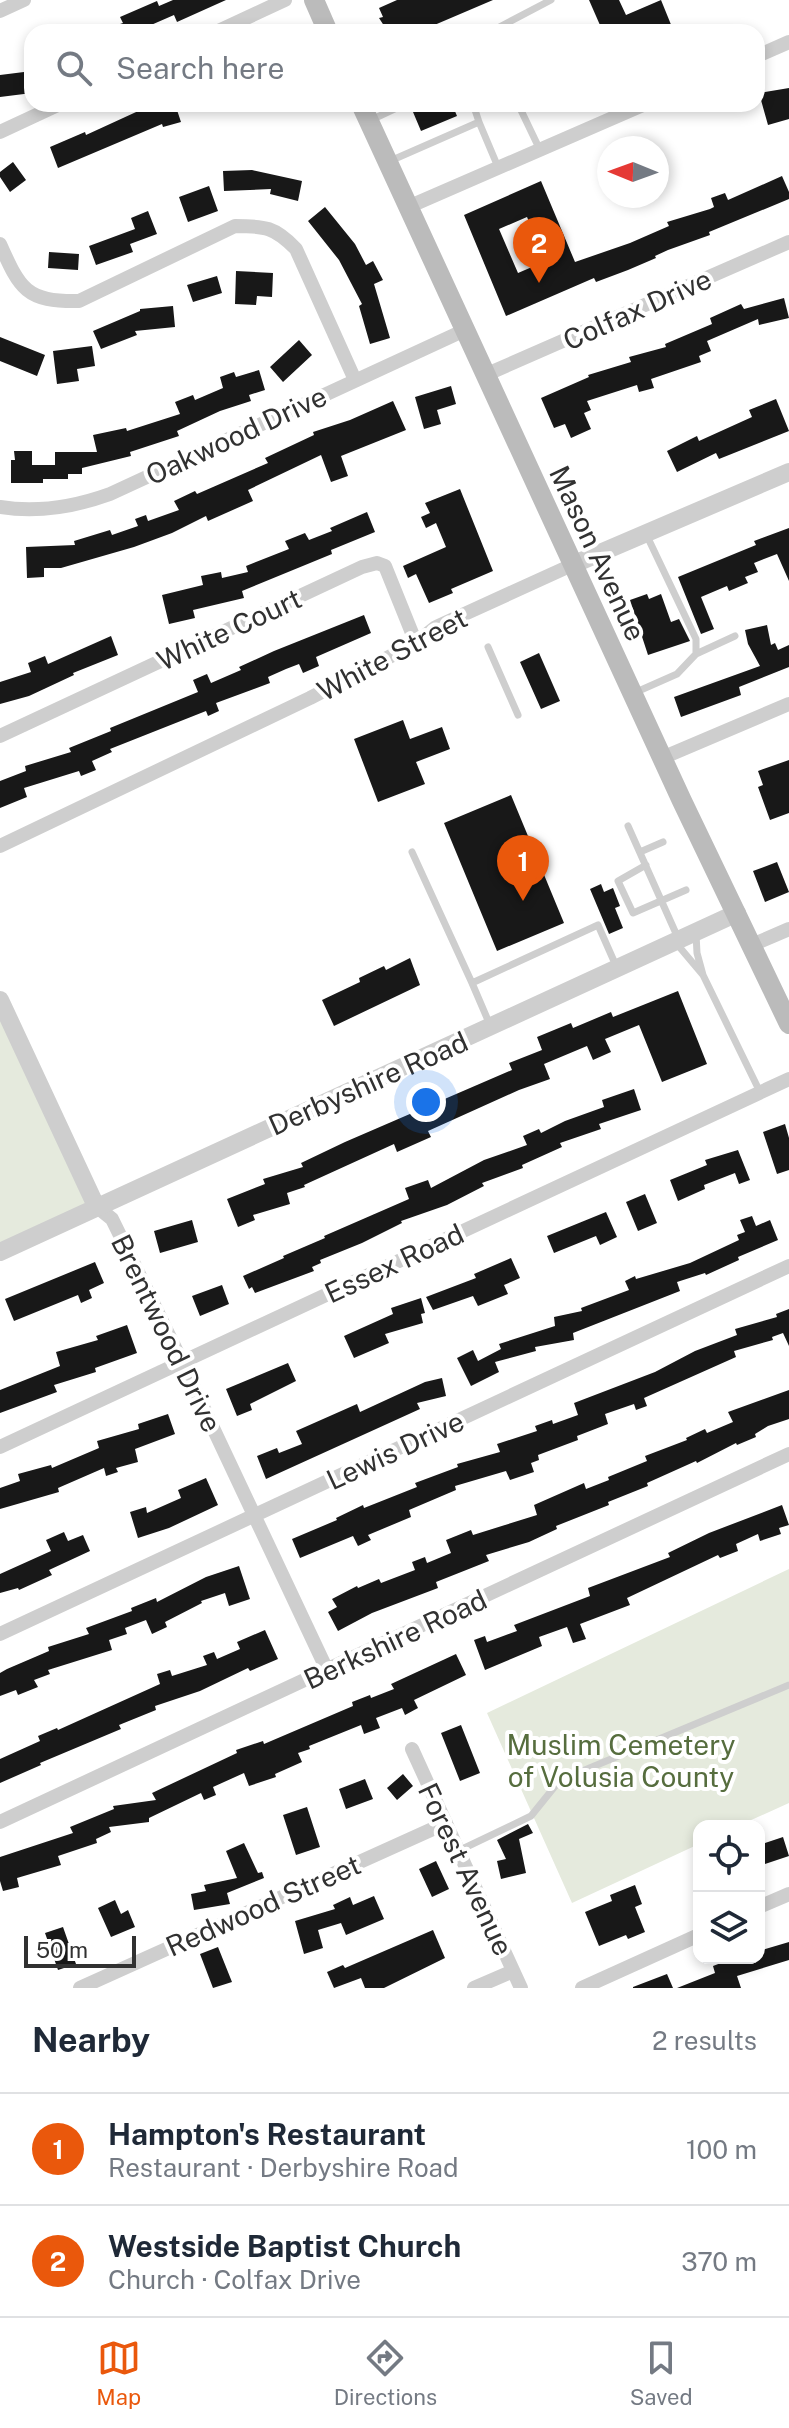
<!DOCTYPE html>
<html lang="en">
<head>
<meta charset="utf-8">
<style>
	:root { --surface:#fff; --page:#f6f6f7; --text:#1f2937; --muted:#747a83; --line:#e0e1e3; --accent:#ea580c }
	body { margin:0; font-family:"Public Sans",sans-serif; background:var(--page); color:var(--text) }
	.controls { position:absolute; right:24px; bottom:24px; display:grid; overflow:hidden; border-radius:16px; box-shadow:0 4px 12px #0003 }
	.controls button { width:72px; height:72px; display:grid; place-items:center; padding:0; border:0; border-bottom:2px solid var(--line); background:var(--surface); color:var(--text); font:40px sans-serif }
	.compass { position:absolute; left:597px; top:136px; width:72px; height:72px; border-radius:50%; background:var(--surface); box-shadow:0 4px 12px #0003; rotate:271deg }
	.scale { position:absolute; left:24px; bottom:20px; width:112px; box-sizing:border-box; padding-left:8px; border:4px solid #313131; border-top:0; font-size:22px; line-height:28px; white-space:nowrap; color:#313131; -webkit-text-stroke:6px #fff; paint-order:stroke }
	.you { position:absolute; left:426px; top:1102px; width:28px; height:28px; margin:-20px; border:6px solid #fff; border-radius:50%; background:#1a73e8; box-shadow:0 0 0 12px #1a73e833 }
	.badge { display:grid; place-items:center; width:52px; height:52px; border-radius:50%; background:var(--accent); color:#fff; font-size:26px; font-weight:700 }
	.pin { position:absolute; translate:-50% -66px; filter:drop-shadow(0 2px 4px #0008) }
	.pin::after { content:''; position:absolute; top:42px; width:28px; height:24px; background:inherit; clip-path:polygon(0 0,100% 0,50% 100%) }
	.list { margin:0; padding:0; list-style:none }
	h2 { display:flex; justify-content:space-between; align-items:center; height:104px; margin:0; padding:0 32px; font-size:34px }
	h2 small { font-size:26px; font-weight:400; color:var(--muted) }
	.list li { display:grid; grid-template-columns:52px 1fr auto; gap:24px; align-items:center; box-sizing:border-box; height:112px; padding:0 32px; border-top:2px solid var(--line) }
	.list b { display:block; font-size:30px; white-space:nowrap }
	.list p { margin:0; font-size:26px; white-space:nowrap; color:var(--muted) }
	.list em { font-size:26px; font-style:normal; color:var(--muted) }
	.icon { flex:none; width:44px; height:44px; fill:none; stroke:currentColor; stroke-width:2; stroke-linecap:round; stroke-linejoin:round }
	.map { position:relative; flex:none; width:789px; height:1988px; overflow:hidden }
	.search { position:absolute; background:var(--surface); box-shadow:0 4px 12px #0003; left:24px; right:24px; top:24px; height:88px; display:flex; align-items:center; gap:20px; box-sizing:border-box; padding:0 28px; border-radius:24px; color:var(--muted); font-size:30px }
	.sheet { height:328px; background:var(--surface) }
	nav { display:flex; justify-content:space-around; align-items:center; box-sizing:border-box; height:112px; border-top:2px solid var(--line); background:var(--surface); font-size:22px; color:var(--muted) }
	nav a { display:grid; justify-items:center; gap:4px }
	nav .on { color:var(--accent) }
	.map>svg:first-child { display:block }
	.green { fill:#e5eadd }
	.building { fill:#181818; fill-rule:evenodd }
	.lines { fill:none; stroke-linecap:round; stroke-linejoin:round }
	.service { stroke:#cecece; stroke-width:7 }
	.minor { stroke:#cecece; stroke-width:14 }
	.tertiary { stroke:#cecece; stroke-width:18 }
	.secondary { stroke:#bbb; stroke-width:20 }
	.labels { text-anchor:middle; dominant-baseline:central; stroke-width:8; stroke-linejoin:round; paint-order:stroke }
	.street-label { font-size:28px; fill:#313131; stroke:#fff }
	.park-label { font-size:28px; fill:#566d3e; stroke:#fff }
</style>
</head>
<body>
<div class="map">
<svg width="789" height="1988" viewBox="0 0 789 1988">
	<rect width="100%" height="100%" fill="#fff"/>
	<path class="green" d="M0 1000 96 1206 0 1252Z
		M789 1569V1803L738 1826H699V1844L572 1903 487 1713Z"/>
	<path class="building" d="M173 0H226L177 22 174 15 135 32H102V30L123 23 120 17 157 1 159 6Z
		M397 0H493L418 32H388L379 18 383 17 379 8Z
		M589 0H619L626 15 661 0 674 32H603Z
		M32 71V93L0 97V75Z
		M789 88V119L768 125 759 93Z
		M147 104H175L181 122 163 127 162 124 58 168 50 147 85 132 86 135 147 107Z
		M434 104H452L457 116 421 131 413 112Z
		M13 162 26 180 10 192 0 177V172Z
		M252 170 302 181 298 201 270 194 271 189 224 191 223 171Z
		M782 176 789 192V199L709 232 710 235 668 250 655 256 656 258 628 270 596 282 594 278 506 316 464 215 541 181 575 262 630 243 669 226 667 222 710 209 714 207 711 198 725 193 728 200ZM527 217 546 261 518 273 499 229Z
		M209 186 218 211 188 222 179 197Z
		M325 207 355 244 366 265 373 261 383 280 374 284 390 338 370 344 359 306 362 304 339 260 308 221Z
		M148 211 157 234 130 244 133 252 96 265 89 246 135 229 131 218Z
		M49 252 79 254 78 270 48 268Z
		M236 271 273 273 272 297 257 296 256 305 235 304Z
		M217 276 222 293 193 302 187 285Z
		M784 298 789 318 759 325 758 319 707 341 711 351 699 356 701 362 651 379 654 388 639 392 637 385 587 401 591 410 584 413 591 429 571 438 565 424 554 428 541 398 589 377 588 375 631 362 629 357 666 347 665 344 712 324 710 318 741 304 744 309Z
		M173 306 175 327 135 331 137 335 101 349 93 331 140 311V309Z
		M0 337 45 355 37 376 0 361Z
		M299 340 312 355 283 382 270 367Z
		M92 346 95 366 77 369 79 381 57 384 53 351Z
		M259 370 265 390 249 395 251 401 220 411 177 431 179 436 130 452 131 456 82 468V474H68V479H43V483H11V460H15L14 451H32V465H55V452H97L93 435 126 428 127 431 180 414 175 402 193 395 195 400 223 388 220 377 234 372 236 377Z
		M451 386 456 404 437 410 441 424 424 429 415 397Z
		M776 399 789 431 719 459 716 453 677 472 667 451 697 436 699 441 752 417 749 410Z
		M393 401 406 430 341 456 348 476 331 482 321 455 248 490 253 501 208 521 206 516 172 533 134 547 61 568H44V577L27 578 26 547 75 545 74 541 110 530 112 535 138 526 135 519 146 515 148 521 179 510 174 501 195 491 197 494 268 463 265 458 314 435 313 432 350 420Z
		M460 489 493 571 451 589 453 593 429 603 416 574 408 578 403 566 446 547 436 523 426 528 421 517 430 513 425 503Z
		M367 512 375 532 331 550 332 554 242 591 244 598 193 610 195 618 169 624 162 595 203 585 201 576 221 572 222 578 248 572 246 566 289 549 285 541 305 533 309 540 332 531 330 528Z
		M789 528V581L777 554 754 563 758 572 745 577 748 583 729 591 727 586 701 597 714 629 701 634 678 577 756 545 754 541Z
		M647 594 649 599 661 594 671 622 679 619 690 641 648 655 630 600Z
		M364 615 371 633 316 657 319 666 303 673 299 664 286 669 268 677 270 683 216 703 219 711 208 716 206 711 110 749 112 752 92 761 96 770 81 776 79 771 24 788 27 797 0 808V781L26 771 25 766 71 752 69 748 111 731 110 728 198 692 193 680 207 674 211 683 241 670 239 667 274 651Z
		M767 625 771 645 775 643 778 650 789 645V667L739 687 741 695 681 717 674 697 760 666 748 644 745 630Z
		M111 636 118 655 73 673 74 675 29 696 0 704V682L31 672 28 663 45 656 48 664Z
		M539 653 560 701 541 709 520 662Z
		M403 720 410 739 442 727 450 749 416 762 425 784 378 802 354 739Z
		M789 760V813L770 820 758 787 763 785 758 771Z
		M511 795 564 923 497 951 444 823Z
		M777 862 789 892 765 902 753 871Z
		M601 884 604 892 613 888 620 906 615 908 623 928 609 934 590 889Z
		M410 958 420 985 334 1026 322 1000 360 982 359 978 384 966 386 970Z
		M678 991 707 1064 662 1082 639 1025 605 1039 611 1052 593 1060 587 1046 544 1064 550 1079 519 1090 428 1131 431 1137 397 1152 394 1144 304 1185 305 1187 287 1193 290 1204 253 1215 255 1220 238 1227 227 1199 265 1184 263 1179 303 1167 301 1163 345 1142 512 1070 509 1063 542 1050 537 1037 571 1023 573 1028 611 1012 613 1017Z
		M634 1089 641 1110 599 1124 601 1129 560 1143 562 1147 522 1165 523 1168 482 1183 484 1186 447 1205 401 1221 402 1223 362 1243 320 1260 321 1263 312 1267 314 1271 255 1293 252 1287 249 1289 243 1276 284 1258 283 1256 325 1238 324 1236 409 1199 405 1188 428 1180 431 1188 484 1160 527 1145 523 1136 539 1129 541 1133 565 1121 604 1107 602 1100Z
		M785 1124 789 1138V1170L777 1174 763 1132Z
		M738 1150 750 1180 739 1184 735 1173 704 1185 705 1189 678 1201 670 1180 707 1165 705 1160Z
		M645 1194 657 1223 638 1231 626 1202Z
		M606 1212 617 1237 600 1245 596 1236 554 1253 547 1236Z
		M752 1216 756 1226 770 1220 778 1240 738 1257 739 1260 706 1275 705 1273 677 1282 680 1291 573 1333 574 1340 535 1347 536 1351 495 1362 499 1372 471 1386 457 1358 473 1350 478 1361 501 1349 499 1344 555 1326 554 1317 582 1311 581 1308 629 1290 625 1281 635 1276 636 1279 690 1263 739 1240 737 1235 745 1232 740 1220Z
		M192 1220 198 1242 160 1253 154 1231Z
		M511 1258 520 1278 504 1285 508 1294 478 1306 473 1296 433 1310 426 1297 476 1278 474 1274Z
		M95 1262 104 1283 89 1290 92 1298 81 1303 78 1295 14 1321 5 1299Z
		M222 1285 229 1304 200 1316 192 1296Z
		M421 1298 425 1313 421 1314 423 1323 385 1334 389 1343 354 1358 344 1336 393 1314 391 1308Z
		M789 1309V1346L783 1333 772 1337 773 1340 734 1351 736 1357 644 1398 647 1406 636 1410 634 1404 605 1414 608 1424 577 1436 578 1440 538 1455 539 1460 531 1463 534 1472 510 1480 506 1471 455 1486 456 1490 409 1510 411 1517 368 1535 371 1540 358 1546 353 1536 300 1558 292 1539 337 1520 336 1518 363 1505 364 1508 417 1487 415 1483 458 1467 457 1464 500 1452 497 1444 537 1431 535 1426 552 1420 553 1424 578 1415 574 1403 655 1372 695 1351 737 1335 735 1329 777 1317 776 1314Z
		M127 1325 137 1353 95 1368 96 1372 54 1385 57 1392 0 1413V1390L60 1366 56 1352 98 1340 96 1336Z
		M288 1363 296 1381 250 1404 252 1410 237 1416 226 1389Z
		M442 1378 446 1396 417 1403 420 1409 266 1479 257 1456 277 1448 279 1453 302 1444 296 1431 357 1404 360 1412 425 1382Z
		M789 1390V1419L768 1426 755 1434 756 1437 737 1445 736 1443 697 1463 696 1461 647 1483 648 1486 608 1502 609 1505 556 1526 557 1529 529 1542 486 1555 489 1561 436 1582 438 1588 372 1613 338 1631 328 1612 337 1607 332 1599 357 1586 358 1588 379 1579 381 1583 415 1570 412 1562 425 1557 427 1563 451 1553 446 1540 471 1530 473 1535 537 1515 534 1505 584 1483 586 1489 609 1480 608 1477 647 1461 645 1456 687 1440 686 1438 705 1429 707 1433 733 1422 728 1412Z
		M168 1414 175 1434 135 1449 138 1462 116 1468 118 1472 106 1476 104 1468 58 1488 59 1492 0 1509V1488L20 1481 18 1474 51 1465 52 1468 99 1448 97 1441 139 1429 138 1424Z
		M206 1478 218 1505 169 1528 138 1538 130 1512 146 1507 147 1513 181 1498 178 1490Z
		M782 1505 789 1525 779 1528 781 1534 760 1541 758 1534 736 1544 738 1551 720 1558 718 1555 627 1598 630 1605 580 1624 586 1639 573 1643 567 1627 539 1637 542 1646 485 1670 474 1640 485 1636 487 1642 517 1631 514 1625 590 1596 588 1588 670 1557 668 1553 709 1533Z
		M64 1532 68 1541 83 1535 90 1551 49 1570 52 1575 19 1590 18 1588 0 1593V1574L51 1551 46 1540Z
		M239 1566 250 1599 229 1606 225 1593 201 1601 202 1603 165 1622 167 1627 152 1634 146 1620 125 1628 127 1634 109 1640 112 1650 48 1670 50 1674 34 1680 38 1687 18 1695 16 1690 0 1696V1673L7 1669 49 1651 48 1647 89 1634 86 1628 132 1611 131 1608 156 1598 157 1602 206 1577Z
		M265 1630 278 1659 250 1671 248 1668 200 1691 155 1706 156 1710 119 1725 121 1729 40 1763 41 1765 0 1783V1759L40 1741 38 1736 57 1728 58 1730 160 1684 157 1674 170 1670 172 1676 207 1665 203 1656 214 1652 217 1659 240 1649 237 1642Z
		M456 1654 466 1675 414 1700 418 1708 405 1715 402 1708 376 1718 380 1728 364 1734 361 1725 309 1746 310 1749 298 1753 302 1762 275 1774 276 1777 249 1786 244 1773 213 1787 216 1795 204 1800 201 1793 149 1818V1822L109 1827 111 1832 96 1839 97 1843 58 1856 61 1865 17 1878 19 1887 3 1891 0 1881V1857L73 1833 70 1827 114 1809 113 1806 156 1800 152 1793 237 1753 236 1750 263 1741 264 1744 353 1706 352 1702 370 1695 371 1698 394 1689 391 1684Z
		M461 1725 480 1773 460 1781 441 1733Z
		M403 1774 413 1786 397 1800 387 1788Z
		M365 1779 373 1799 346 1809 339 1789Z
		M307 1807 320 1847 296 1855 283 1815Z
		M528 1824 533 1833 519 1839 526 1873 501 1879 497 1861 506 1859 497 1840Z
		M783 1837 789 1856 759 1866V1845Z
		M244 1843 258 1873 262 1872 264 1878 227 1893 230 1904 194 1910 191 1894 206 1891 204 1885 237 1878 226 1851Z
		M436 1861 449 1889 432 1897 419 1869Z
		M635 1885 642 1904 635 1907 645 1932 628 1939 626 1935 599 1946 585 1912 612 1901 610 1895Z
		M374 1896 384 1919 346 1935 341 1923 318 1930 323 1948 304 1954 295 1921 335 1909 333 1905 350 1897 353 1905Z
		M115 1900 121 1914 128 1910 135 1927 111 1937 98 1908Z
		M63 1927 76 1964 58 1970 45 1933Z
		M433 1930 445 1958 384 1988H365L361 1978 334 1988 327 1972 343 1965 345 1968Z
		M789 1942V1960L737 1976 741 1988H677L715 1973 713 1966 734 1958H759V1951Z
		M218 1947 232 1982 213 1988 200 1954Z
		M667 1974 673 1988H633V1987Z"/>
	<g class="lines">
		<path class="service" d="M490 32 551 0
			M473 104 479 122
			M518 104 540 150
			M371 120 405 104
			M390 161 479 122 498 167
			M488 647 518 715
			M696 654 735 636
			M634 693 677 674 696 654V639L647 536
			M628 826 678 938
			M412 852 472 983
			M640 852 663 842
			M646 865 618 881 633 913 686 890
			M676 943 703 975 697 953 696 934
			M703 975 760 1092
			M490 1025 472 983 598 925 617 968
			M458 1851 531 1816 556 1785 568 1777 789 1685"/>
		<path class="minor" d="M0 11 24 0
			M216 32 285 0
			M757 56 789 42
			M0 132 60 104
			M408 207 645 104
			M0 244C20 289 26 302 79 301L235 226C265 226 275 227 296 249L355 380
			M485 375 789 242
			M0 507C38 513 74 507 110 494L465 330
			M0 736 362 567 377 563 385 566 416 643
			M662 758 789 704
			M0 846 310 698 416 643 436 627 572 565
			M752 945 789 929
			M96 1206 112 1219 182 1362 327 1670
			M0 1447 789 1079
			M0 1634 789 1266
			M412 1749 521 1988
			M0 1822 789 1454
			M759 1907 789 1894
			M80 1988 446 1823
			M474 1988 513 1971
			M582 1988 699 1935"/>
		<path class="tertiary" d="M572 565 789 472
			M0 1000 96 1206
			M0 1252 737 913"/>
		<path class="secondary" d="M314 0 328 32
			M361 104 682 801 789 1024"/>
	</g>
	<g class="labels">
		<g class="street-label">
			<text transform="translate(637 309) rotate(-24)">Colfax Drive</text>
			<text transform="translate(236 435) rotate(-25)">Oakwood Drive</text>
			<text transform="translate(598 553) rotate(65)">Mason Avenue</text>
			<text transform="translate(229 629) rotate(-25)">White Court</text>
			<text transform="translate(392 654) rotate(-28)">White Street</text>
			<text transform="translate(368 1083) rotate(-24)">Derbyshire Road</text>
			<text transform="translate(394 1263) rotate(-25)">Essex Road</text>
			<text transform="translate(167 1333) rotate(64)">Brentwood Drive</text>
			<text transform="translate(395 1450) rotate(-25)">Lewis Drive</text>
			<text transform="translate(395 1639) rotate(-25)">Berkshire Road</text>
			<text transform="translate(466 1869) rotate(65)">Forest Avenue</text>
			<text transform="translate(263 1905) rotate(-24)">Redwood Street</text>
		</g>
		<g class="park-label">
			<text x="621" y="1744">Muslim Cemetery<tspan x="621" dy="32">of Volusia County</tspan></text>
		</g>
	</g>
</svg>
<div class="controls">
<button><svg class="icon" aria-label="locate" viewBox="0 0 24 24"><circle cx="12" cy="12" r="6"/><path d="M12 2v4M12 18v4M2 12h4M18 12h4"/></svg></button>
<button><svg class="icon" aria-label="layers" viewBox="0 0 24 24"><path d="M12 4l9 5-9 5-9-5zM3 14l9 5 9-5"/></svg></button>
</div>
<svg class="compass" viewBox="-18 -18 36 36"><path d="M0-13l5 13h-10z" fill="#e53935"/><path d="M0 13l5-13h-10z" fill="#747a83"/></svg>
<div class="scale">50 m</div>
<div class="you"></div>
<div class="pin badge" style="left:523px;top:901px">1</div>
<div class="pin badge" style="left:539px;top:283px">2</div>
<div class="search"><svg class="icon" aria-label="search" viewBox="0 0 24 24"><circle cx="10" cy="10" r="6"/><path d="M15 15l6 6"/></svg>Search here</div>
</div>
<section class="sheet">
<h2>Nearby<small>2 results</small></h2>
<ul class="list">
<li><span class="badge">1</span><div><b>Hampton's Restaurant</b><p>Restaurant · Derbyshire Road</p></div><em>100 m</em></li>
<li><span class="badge">2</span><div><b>Westside Baptist Church</b><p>Church · Colfax Drive</p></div><em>370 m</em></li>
</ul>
</section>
<nav>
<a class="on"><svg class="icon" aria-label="map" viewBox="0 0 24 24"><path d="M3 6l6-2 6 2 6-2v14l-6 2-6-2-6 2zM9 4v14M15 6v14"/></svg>Map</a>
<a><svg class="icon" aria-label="directions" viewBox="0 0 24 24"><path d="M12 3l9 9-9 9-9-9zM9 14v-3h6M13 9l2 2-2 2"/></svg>Directions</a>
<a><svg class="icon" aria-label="saved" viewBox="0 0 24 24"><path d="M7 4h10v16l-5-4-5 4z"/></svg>Saved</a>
</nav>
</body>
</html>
